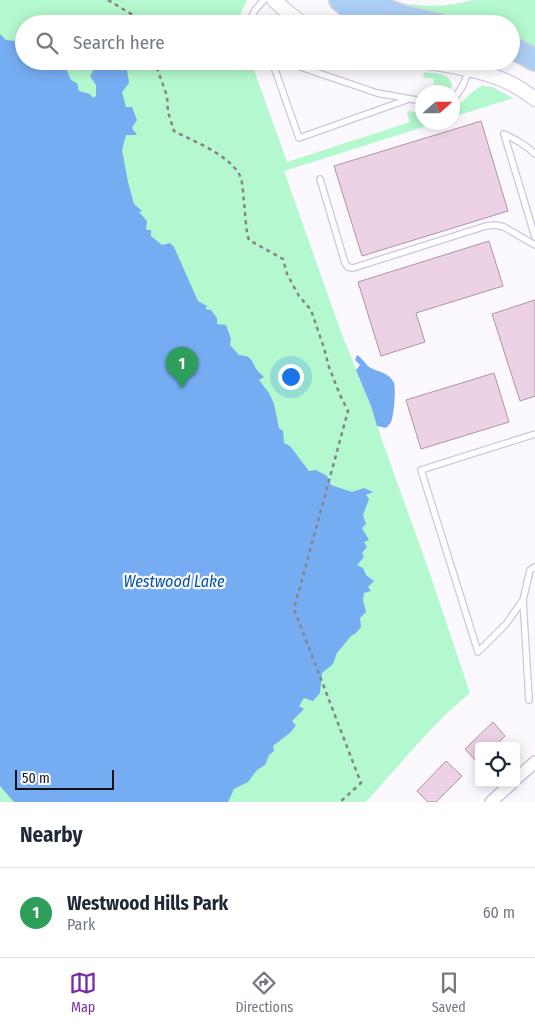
<!DOCTYPE html>
<html lang="en">
<head>
<meta charset="utf-8">
<style>
	:root { --surface:#fff; --page:#f6f6f7; --text:#1f2937; --muted:#747a83; --line:#e0e1e3; --accent:#752ea1 }
	body { margin:0; font-family:"Fira Sans Condensed",sans-serif; background:var(--page); color:var(--text) }
	.controls { position:absolute; right:15px; bottom:15px; display:grid; overflow:hidden; border-radius:5px; box-shadow:0 2px 12px #0003 }
	.controls button { width:45px; height:45px; display:grid; place-items:center; padding:0; border:0; border-bottom:1px solid var(--line); background:var(--surface); color:var(--text); font:25px sans-serif }
	.compass { position:absolute; left:415px; top:85px; width:45px; height:45px; border-radius:50%; background:var(--surface); box-shadow:0 2px 12px #0003; rotate:69deg }
	.scale { position:absolute; left:15px; bottom:12px; width:99px; box-sizing:border-box; padding-left:5px; border:2px solid #130f17; border-top:0; font-size:14px; line-height:18px; white-space:nowrap; color:#130f17; -webkit-text-stroke:4px #fbf8fe; paint-order:stroke }
	.you { position:absolute; left:290px; top:376px; width:18px; height:18px; margin:-12px; border:4px solid #fff; border-radius:50%; background:#1a73e8; box-shadow:0 0 0 8px #1a73e833 }
	.badge { display:grid; place-items:center; width:32px; height:32px; border-radius:50%; background:var(--accent); color:#fff; font-size:16px; font-weight:700 }
	.pin { position:absolute; translate:-50% -41px; filter:drop-shadow(0 1px 2px #0008) }
	.pin::after { content:''; position:absolute; top:26px; width:18px; height:15px; background:inherit; clip-path:polygon(0 0,100% 0,50% 100%) }
	.list { margin:0; padding:0; list-style:none }
	h2 { display:flex; justify-content:space-between; align-items:center; height:65px; margin:0; padding:0 20px; font-size:21px }
	h2 small { font-size:16px; font-weight:400; color:var(--muted) }
	.list li { display:grid; grid-template-columns:32px 1fr auto; gap:15px; align-items:center; box-sizing:border-box; height:90px; padding:0 20px; border-top:1px solid var(--line) }
	.list b { display:block; font-size:19px; white-space:nowrap }
	.list p { margin:0; font-size:16px; white-space:nowrap; color:var(--muted) }
	.list em { font-size:16px; font-style:normal; color:var(--muted) }
	.icon { flex:none; width:28px; height:28px; fill:none; stroke:currentColor; stroke-width:2; stroke-linecap:round; stroke-linejoin:round }
	.map { position:relative; flex:none; width:535px; height:802px; overflow:hidden }
	.search { position:absolute; background:var(--surface); box-shadow:0 2px 12px #0003; left:15px; right:15px; top:15px; height:55px; display:flex; align-items:center; gap:12px; box-sizing:border-box; padding:0 18px; border-radius:28px; color:var(--muted); font-size:19px }
	.sheet { height:155px; background:var(--surface) }
	nav { display:flex; justify-content:space-around; align-items:center; box-sizing:border-box; height:70px; border-top:1px solid var(--line); background:var(--surface); font-size:14px; color:var(--muted) }
	nav a { display:grid; justify-items:center; gap:2px }
	nav .on { color:var(--accent) }
	.map>svg:first-child { display:block }
	.green { fill:#b3f8ce }
	.water { fill:#76adf2 }
	.building { fill:#ecd2e4; stroke:#ac94a6 }
	.lines { fill:none; stroke-linecap:round; stroke-linejoin:round }
	.service-casing { stroke:#d1c5df; stroke-width:8 }
	.minor-casing { stroke:#d1c5df; stroke-width:14 }
	.tertiary-casing { stroke:#d1c5df; stroke-width:16 }
	.motorway-casing { stroke:#d5d4d5; stroke-width:24 }
	.path { stroke:#87838a; stroke-width:2.5; stroke-dasharray:4 4; stroke-linecap:butt }
	.service { stroke:#fff; stroke-width:5.5 }
	.minor { stroke:#fff; stroke-width:11 }
	.tertiary { stroke:#fff; stroke-width:14 }
	.motorway { stroke:#accef5; stroke-width:21 }
	.labels { text-anchor:middle; dominant-baseline:central; stroke-width:4.5; stroke-linejoin:round; paint-order:stroke }
	.water-label { font-size:16px; font-style:italic; fill:#0254a4; stroke:#fbf8fe }
</style>
</head>
<body>
<div class="map">
<svg width="535" height="802" viewBox="0 0 535 802">
	<rect width="100%" height="100%" fill="#fbf8fe"/>
	<path class="green" d="M0 0H247L240 15 238 24H24V61H261L260 64 253 67 287 162 410 122 407 112 409 111 422 114V122L436 123 284 171 341 332 371 406 383 443 429 571 470 693 447 713 421 740 366 802H0Z
		M473 0H535V53L511 40V24H462L409 11 411 4C432 7 451 6 473 0Z
		M423 72C435 74 451 72 452 86 447 93 441 93 434 91L433 90 434 79 422 77 424 75Z
		M482 86 492 87 513 98 453 117V110C463 103 470 91 482 86Z"/>
	<path class="water" d="M0 34 6 40 17 41 20 50 24 53V61H35L41 66 46 61 63 62 71 80 77 83 79 91 90 94 93 98 96 96V85L90 76 94 69 87 62 88 61C102 61 115 61 127 70L129 83 122 92 126 107H132L137 120 132 128 137 135H126L122 150 128 182 134 204 142 211 139 212 147 221 146 230H151V236L162 245 170 243 174 247 198 301 207 306 205 309 211 310 217 318V324L226 325 231 339 230 345 239 355C250 356 251 358 255 367 257 371 261 374 264 377L259 380 269 393 274 404 279 428 283 431 284 443 290 446 309 471 316 470 327 476 331 485 352 492 364 488 373 492 366 495 369 499 363 515 366 524 362 528 369 540 364 542 367 547 362 553 364 557 357 565 363 568 366 575 374 581 368 587 371 591 364 593 363 600 366 612 360 618 361 627 356 633 351 636 337 653 333 664 322 673 320 693 313 701 304 698 299 706 304 709 292 721 296 725 291 732 273 746 274 751 269 755 265 765 257 770 248 782 234 789 228 802H14L0 786Z
		M357 355C363 358 365 365 371 368 379 372 390 373 394 383 396 388 394 416 391 422 390 424 388 426 386 428L377 426 371 406 356 370 360 365 355 360Z"/>
	<path class="building" d="M481 121 508 211 362 256 334 166Z
		M489 241 503 286 416 313 425 342 381 356 358 282Z
		M535 300V396L520 401 492 314Z
		M494 373 509 422 421 449 406 400Z
		M493 722 505 736 495 746H479V760L477 762 465 749Z
		M446 761 462 776 436 802H428L417 791Z"/>
	<g class="lines">
		<defs>
			<path id="service" d="M248 24 255 10 264 0
				M272 61 299 138 409 99
				M283 61 377 93 422 101
				M452 99C462 91 465 81 469 69
				M504 134 535 237
				M504 134C516 140 526 145 535 154
				M320 179 345 263 348 267 353 268 486 226 495 225 504 227 535 245
				M535 434 421 470 478 652 506 624 523 600 530 570 535 567
				M523 600 529 700"/>
			<path id="minor" d="M516 779 535 762
				M491 802 512 783"/>
			<path id="tertiary" d="M274 0 285 10 303 24
				M422 61C452 66 484 70 512 84 520 88 528 94 535 99"/>
			<path id="motorway" d="M340 0 354 12 375 24
				M366 0C388 13 412 19 438 24
				M511 47 535 60"/>
		</defs>
		<use href="#service" class="service-casing"/>
		<use href="#minor" class="minor-casing"/>
		<use href="#tertiary" class="tertiary-casing"/>
		<use href="#motorway" class="motorway-casing"/>
		<path class="path" d="M108 0 133 15 142 24
			M152 61 158 71 167 96 168 112 174 131C193 141 230 155 240 176 243 183 243 194 244 202 245 211 246 233 249 240L283 259 287 274 299 296 311 310 324 348 329 367 340 395 348 411 294 609 361 783 340 802"/>
		<use href="#service" class="service"/>
		<use href="#minor" class="minor"/>
		<use href="#tertiary" class="tertiary"/>
		<use href="#motorway" class="motorway"/>
	</g>
	<g class="labels">
		<g class="water-label">
			<text x="174" y="581">Westwood Lake</text>
		</g>
	</g>
</svg>
<div class="controls">
<button><svg class="icon" aria-label="locate" viewBox="0 0 24 24"><circle cx="12" cy="12" r="6"/><path d="M12 2v4M12 18v4M2 12h4M18 12h4"/></svg></button>
</div>
<svg class="compass" viewBox="-18 -18 36 36"><path d="M0-13l5 13h-10z" fill="#e53935"/><path d="M0 13l5-13h-10z" fill="#747a83"/></svg>
<div class="scale">50 m</div>
<div class="you"></div>
<div class="pin badge" style="left:182px;top:388px;background:#2e9e5b">1</div>
<div class="search"><svg class="icon" aria-label="search" viewBox="0 0 24 24"><circle cx="10" cy="10" r="6"/><path d="M15 15l6 6"/></svg>Search here</div>
</div>
<section class="sheet">
<h2>Nearby<small></small></h2>
<ul class="list">
<li><span class="badge" style="background:#2e9e5b">1</span><div><b>Westwood Hills Park</b><p>Park</p></div><em>60 m</em></li>
</ul>
</section>
<nav>
<a class="on"><svg class="icon" aria-label="map" viewBox="0 0 24 24"><path d="M3 6l6-2 6 2 6-2v14l-6 2-6-2-6 2zM9 4v14M15 6v14"/></svg>Map</a>
<a><svg class="icon" aria-label="directions" viewBox="0 0 24 24"><path d="M12 3l9 9-9 9-9-9zM9 14v-3h6M13 9l2 2-2 2"/></svg>Directions</a>
<a><svg class="icon" aria-label="saved" viewBox="0 0 24 24"><path d="M7 4h10v16l-5-4-5 4z"/></svg>Saved</a>
</nav>
</body>
</html>
